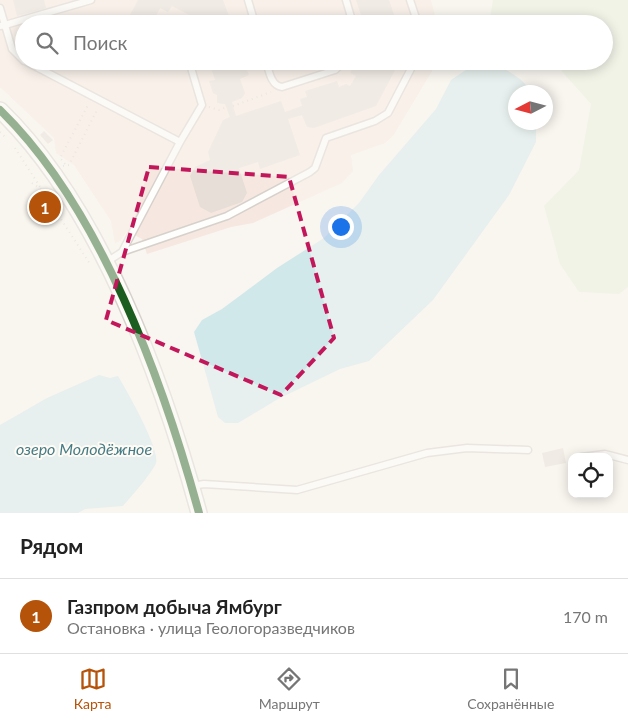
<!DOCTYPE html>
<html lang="ru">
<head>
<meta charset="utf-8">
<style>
	:root { --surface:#fff; --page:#f2f2f2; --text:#222; --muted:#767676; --line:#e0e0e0; --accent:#b45309 }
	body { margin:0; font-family:Lato,sans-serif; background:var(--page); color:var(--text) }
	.controls { position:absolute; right:15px; bottom:15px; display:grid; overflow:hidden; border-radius:10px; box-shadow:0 2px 12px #0003 }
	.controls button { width:45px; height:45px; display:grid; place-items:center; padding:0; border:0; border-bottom:1px solid var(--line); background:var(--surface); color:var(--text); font:25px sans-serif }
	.compass { position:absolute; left:508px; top:85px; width:45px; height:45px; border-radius:50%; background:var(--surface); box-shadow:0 2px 12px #0003; rotate:264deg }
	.you { position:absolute; left:340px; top:226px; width:18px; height:18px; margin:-12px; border:4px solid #fff; border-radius:50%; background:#1a73e8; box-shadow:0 0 0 8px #1a73e833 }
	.badge { display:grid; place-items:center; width:32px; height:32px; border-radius:50%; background:var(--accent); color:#fff; font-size:16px; font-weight:700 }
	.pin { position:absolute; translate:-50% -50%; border:2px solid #fff; box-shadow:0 1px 5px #0006 }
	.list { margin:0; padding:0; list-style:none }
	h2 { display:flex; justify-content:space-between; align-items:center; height:65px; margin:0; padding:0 20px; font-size:21px }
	h2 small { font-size:16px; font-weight:400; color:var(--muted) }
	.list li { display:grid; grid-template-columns:32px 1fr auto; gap:15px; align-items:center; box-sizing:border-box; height:75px; padding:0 20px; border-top:1px solid var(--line) }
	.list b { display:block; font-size:19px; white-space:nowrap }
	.list p { margin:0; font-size:16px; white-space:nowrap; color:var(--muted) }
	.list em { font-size:16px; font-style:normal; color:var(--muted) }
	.icon { flex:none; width:28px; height:28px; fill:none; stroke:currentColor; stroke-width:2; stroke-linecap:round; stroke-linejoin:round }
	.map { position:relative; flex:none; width:628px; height:513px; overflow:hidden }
	.search { position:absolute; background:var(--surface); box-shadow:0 2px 12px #0003; left:15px; right:15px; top:15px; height:55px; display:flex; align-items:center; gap:12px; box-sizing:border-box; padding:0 18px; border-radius:28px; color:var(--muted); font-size:19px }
	.sheet { height:140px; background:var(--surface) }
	nav { display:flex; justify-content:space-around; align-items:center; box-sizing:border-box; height:70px; border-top:1px solid var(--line); background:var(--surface); font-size:14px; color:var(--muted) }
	nav a { display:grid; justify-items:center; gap:2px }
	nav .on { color:var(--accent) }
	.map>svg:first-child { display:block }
	.commercial { fill:#f6e8e1 }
	.green { fill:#e7f0db }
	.water { fill:#d0e8ea }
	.building { fill:#e6ded7 }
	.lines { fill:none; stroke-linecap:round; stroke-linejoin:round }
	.service-casing { stroke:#d7d1cb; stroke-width:9 }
	.tertiary-casing { stroke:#d7d1cb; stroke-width:18 }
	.path { stroke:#dcd5d0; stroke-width:2; stroke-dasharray:1 4; stroke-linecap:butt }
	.service { stroke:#fefefd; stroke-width:6 }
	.tertiary { stroke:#fefefd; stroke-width:15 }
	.cycleway-casing { stroke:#fffaf3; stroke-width:11 }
	.cycleway { stroke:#1b5e20; stroke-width:8 }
	.marked { fill:none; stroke:#c2185b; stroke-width:4; stroke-dasharray:10 6; stroke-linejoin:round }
	.labels { text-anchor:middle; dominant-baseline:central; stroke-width:4; stroke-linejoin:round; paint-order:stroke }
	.water-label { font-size:16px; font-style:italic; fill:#437c86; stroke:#fffaf3 }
</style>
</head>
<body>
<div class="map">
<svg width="628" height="513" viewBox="0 0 628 513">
	<rect width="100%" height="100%" fill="#f9f5f0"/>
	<path class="commercial" d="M0 0H431L437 24H24V61H438L393 136 385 143 351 155 353 171 342 183 253 223 231 227 147 254 142 239 127 231 120 241 115 243 111 221 74 165 56 153 54 138 0 87Z"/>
	<path class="green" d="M493 0H628V287L619 294 579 292 560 264 544 206 579 170 591 104 558 67 546 61H604V24H489Z"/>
	<path class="water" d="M479 61C495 62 525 77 530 92H516V122L536 123V142L509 195 433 300 369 361 340 369 278 399 238 423H225L218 417 194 332 202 320 222 309 277 268 324 238 359 203 379 175 436 109 451 80Z
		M99 375 110 378 118 376C127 391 160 449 156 463 153 472 130 498 123 506L85 509 78 513H0V425L47 398Z"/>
	<path class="building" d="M13 0H44L46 8 17 16Z
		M138 0H223L232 24H198L197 19 172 6 168 12 160 8 152 24H125Z
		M356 0H389L397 24H364Z
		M209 61H244L249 75 240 79 245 93 242 98 232 102 236 116 281 101 285 112 302 106 300 99 307 97 305 91 337 81 339 87 346 84 350 86 356 76 350 73 352 69 336 61H400L376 106 314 128 307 127 302 115 288 119 300 155 260 169 258 162 239 168 247 193 242 202 211 213 200 207 190 176 195 167 210 160 208 152 223 120 230 117 225 104 217 103V95L213 93 209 81 215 80Z
		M44 131 53 140 48 144 40 135Z
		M563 448 566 463 545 467 542 453Z"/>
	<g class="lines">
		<defs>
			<path id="service" d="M248 0 255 24
				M346 0 353 24
				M410 0 418 24
				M0 8 5 25 0 26
				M24 61 12 49 5 25 91 0
				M25 61 180 142 122 252
				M266 61C269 71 271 86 282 87L335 70 345 61
				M180 142 202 105 189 61
				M105 263 122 252 227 216 310 172 315 168 326 138 375 121 388 113 415 61
				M581 457 605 454 628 460
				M192 486 204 484 297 490 427 453 467 448 528 450"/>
			<path id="tertiary" d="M0 110C100 207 163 381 199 513"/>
		</defs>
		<use href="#service" class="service-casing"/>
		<use href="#tertiary" class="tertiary-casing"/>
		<path class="path" d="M233 106 271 92
			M209 107 219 110 227 107
			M0 132 7 139
			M15 148 90 264
			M65 164 60 158 88 105
			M63 166 69 165 98 108
			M32 183 41 189"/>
		<use href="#service" class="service"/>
		<use href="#tertiary" class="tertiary"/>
		<defs>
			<path id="cycleway" d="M0 110C100 207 163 381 199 513"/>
		</defs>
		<use href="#cycleway" class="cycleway-casing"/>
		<use href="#cycleway" class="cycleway"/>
	</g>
	<path d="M0 0H628V513H0ZM149 167 289 177 334 338 281 395 106 320Z" fill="#f9f5f0" fill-opacity=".55" fill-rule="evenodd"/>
	<path class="marked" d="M149 167 289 177 334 338 281 395 106 320Z"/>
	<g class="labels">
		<g class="water-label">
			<text x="84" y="448">озеро Молодёжное</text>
		</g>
	</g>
</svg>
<div class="controls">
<button><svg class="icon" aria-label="locate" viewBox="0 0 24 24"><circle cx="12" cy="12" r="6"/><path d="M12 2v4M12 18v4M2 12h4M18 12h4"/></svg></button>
</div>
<svg class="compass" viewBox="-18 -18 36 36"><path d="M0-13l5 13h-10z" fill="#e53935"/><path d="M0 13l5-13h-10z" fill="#767676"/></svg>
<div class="you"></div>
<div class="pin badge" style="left:45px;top:207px">1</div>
<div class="search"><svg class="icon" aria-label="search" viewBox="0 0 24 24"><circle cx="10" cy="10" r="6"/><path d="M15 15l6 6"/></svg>Поиск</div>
</div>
<section class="sheet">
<h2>Рядом<small></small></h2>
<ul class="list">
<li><span class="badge">1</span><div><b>Газпром добыча Ямбург</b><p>Остановка · улица Геологоразведчиков</p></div><em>170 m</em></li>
</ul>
</section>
<nav>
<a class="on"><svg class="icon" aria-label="map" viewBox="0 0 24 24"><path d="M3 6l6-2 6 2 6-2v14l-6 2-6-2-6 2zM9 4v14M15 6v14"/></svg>Карта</a>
<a><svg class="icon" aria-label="directions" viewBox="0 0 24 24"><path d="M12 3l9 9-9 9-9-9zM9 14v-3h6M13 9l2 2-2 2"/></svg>Маршрут</a>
<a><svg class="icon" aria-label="saved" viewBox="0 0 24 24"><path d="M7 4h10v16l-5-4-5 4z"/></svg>Сохранённые</a>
</nav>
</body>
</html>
